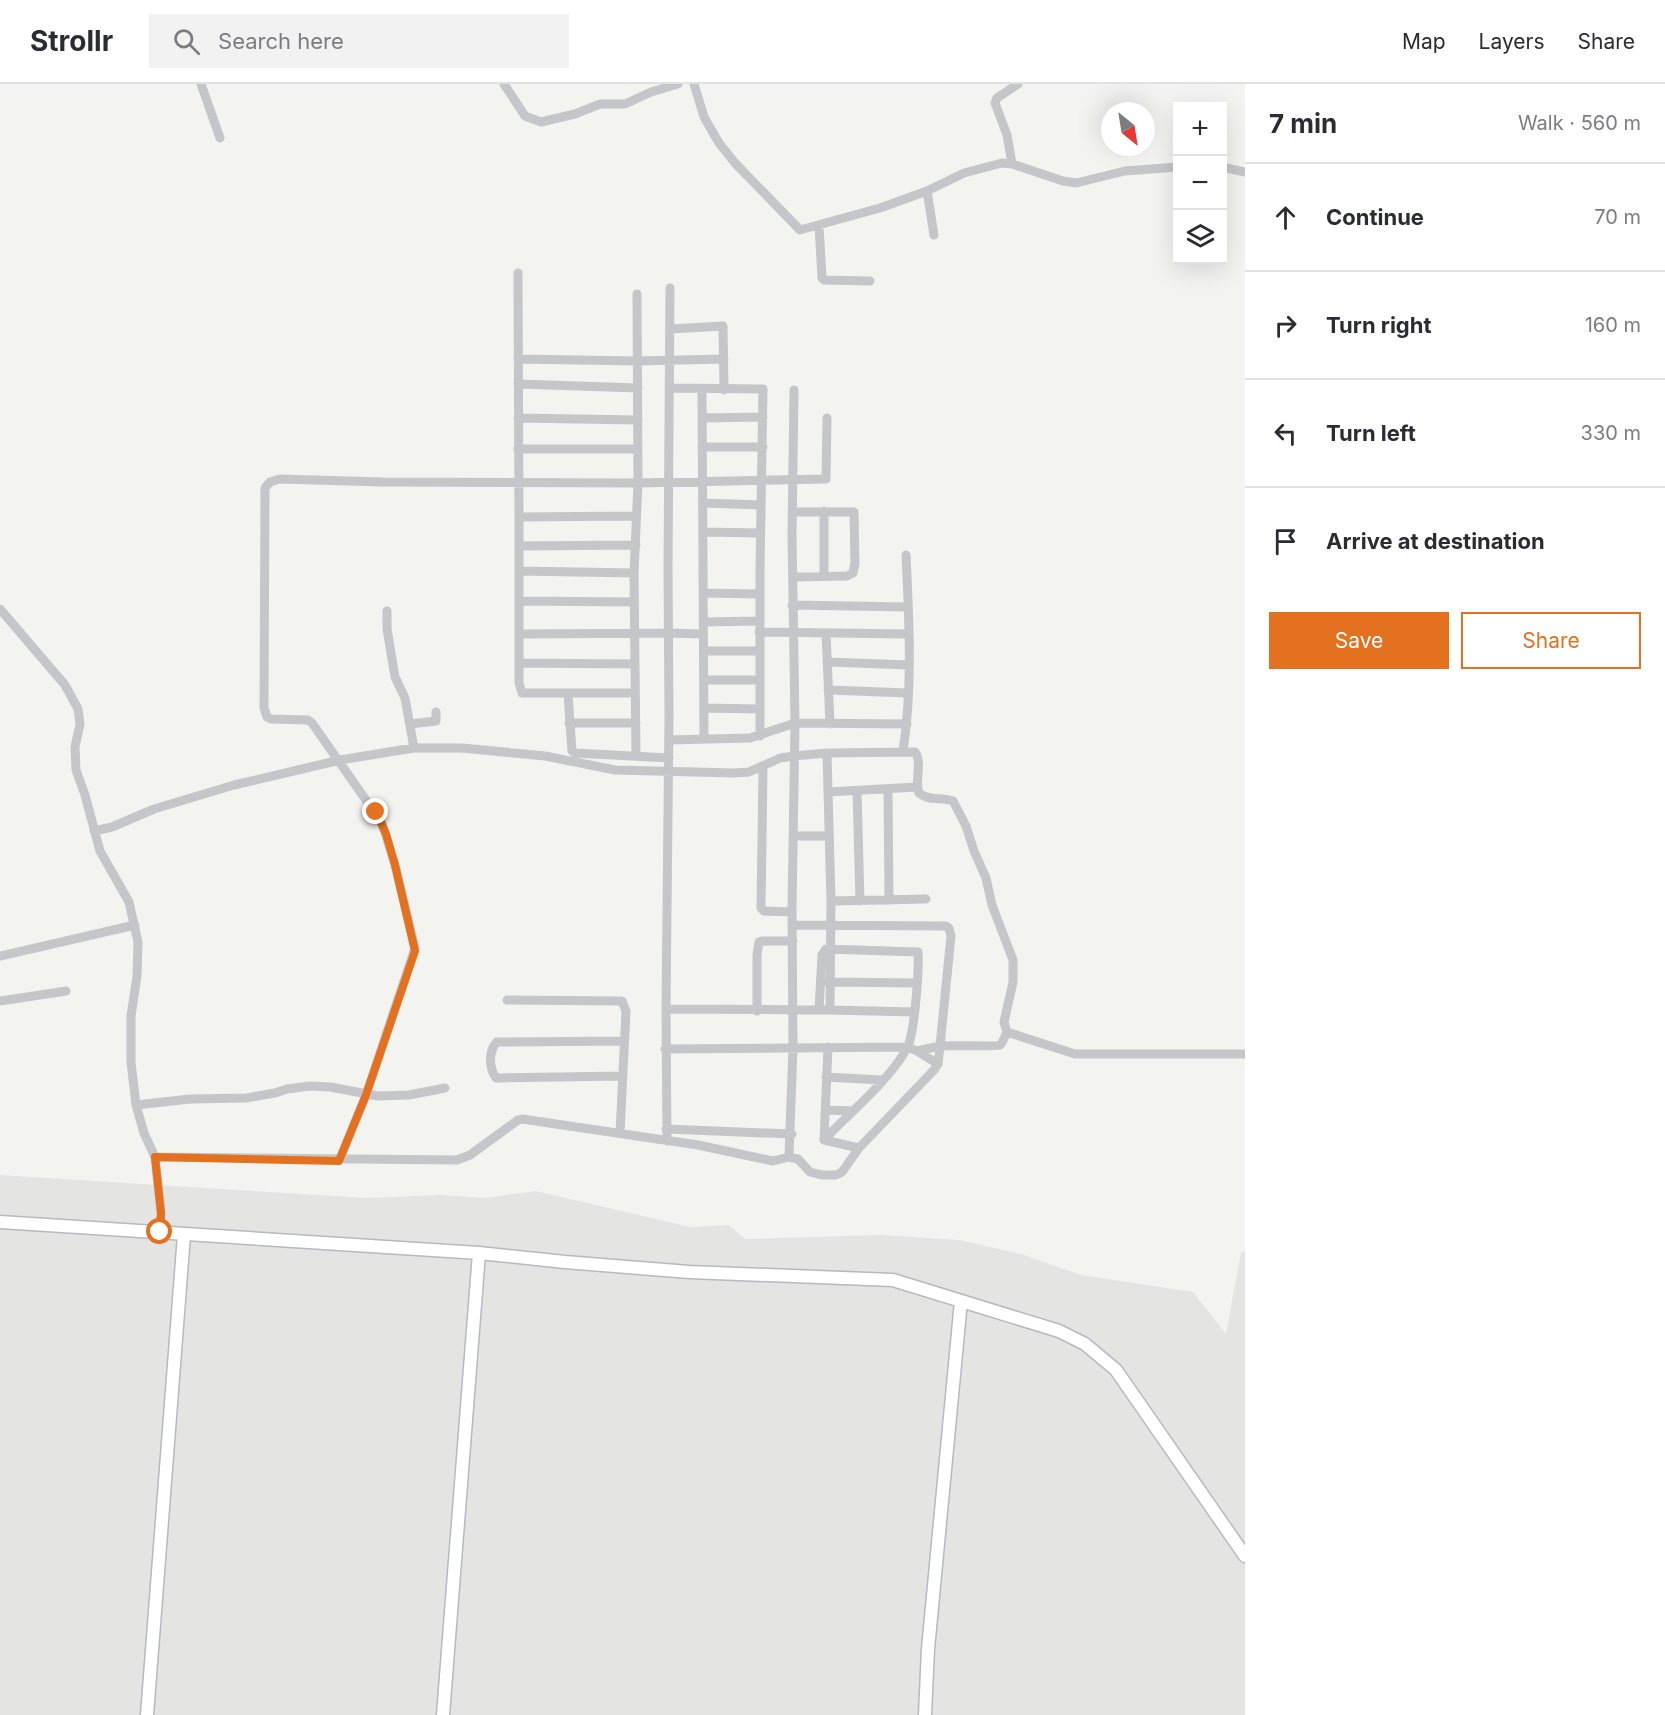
<!DOCTYPE html>
<html lang="en">
<head>
<meta charset="utf-8">
<style>
	:root { --surface:#fff; --page:#f2f2f3; --text:#2b2b33; --muted:#7c7c81; --line:#e1e1e2; --accent:#e47120 }
	body { margin:0; font-family:Inter,sans-serif; background:var(--page); color:var(--text) }
	.controls { position:absolute; right:18px; top:18px; display:grid; overflow:hidden; border-radius:0px; box-shadow:0 6px 24px #0002 }
	.controls button { width:54px; height:54px; display:grid; place-items:center; padding:0; border:0; border-bottom:2px solid var(--line); background:var(--surface); color:var(--text); font:30px sans-serif }
	.compass { position:absolute; left:1101px; top:18px; width:54px; height:54px; border-radius:50%; background:var(--surface); box-shadow:0 6px 24px #0002; rotate:150deg }
	.stop { position:absolute; width:18px; height:18px; margin:-14px; border:4px solid #e47120; border-radius:50%; background:#fff }
	.stop.end { background:#e47120; border-color:#fff; box-shadow:0 2px 6px #0008 }
	.list { margin:0; padding:0; list-style:none }
	h2 { display:flex; justify-content:space-between; align-items:center; height:78px; margin:0; padding:0 24px; font-size:26px }
	h2 small { font-size:20px; font-weight:400; color:var(--muted) }
	.list li { display:grid; grid-template-columns:39px 1fr auto; gap:18px; align-items:center; box-sizing:border-box; height:108px; padding:0 24px; border-top:2px solid var(--line) }
	.list b { display:block; font-size:22px; white-space:nowrap }
	.list em { font-size:20px; font-style:normal; color:var(--muted) }
	.actions { display:flex; gap:12px; padding:18px 24px }
	.actions a { flex:1; padding:14px 0; border:2px solid var(--accent); border-radius:0px; text-align:center; font-size:21px; color:var(--accent) }
	.actions .main { background:var(--accent); color:#fff }
	.icon { flex:none; width:33px; height:33px; fill:none; stroke:currentColor; stroke-width:2; stroke-linecap:round; stroke-linejoin:round }
	.map { position:relative; flex:none; width:1245px; height:1631px; overflow:hidden }
	header { display:flex; align-items:center; gap:36px; box-sizing:border-box; height:84px; padding:0 30px; background:var(--surface); border-bottom:2px solid var(--line) }
	header strong { font-size:28px }
	nav { display:flex; gap:33px; margin-inline-start:auto; font-size:21px }
	.search { width:420px; height:54px; background:var(--page); display:flex; align-items:center; gap:15px; box-sizing:border-box; padding:0 21px; border-radius:0px; color:var(--muted); font-size:22px }
	main { display:flex }
	aside { flex:1; background:var(--surface) }
	.map>svg:first-child { display:block }
	.built { fill:#e4e5e3 }
	.lines { fill:none; stroke-linecap:round; stroke-linejoin:round }
	.secondary-casing { stroke:#b6b9be; stroke-width:15 }
	.street { stroke:#c4c6ca; stroke-width:9 }
	.secondary { stroke:#fff; stroke-width:12 }
	.route { stroke:#e47120; stroke-width:8 }
</style>
</head>
<body>
<header>
<strong>Strollr</strong>
<div class="search"><svg class="icon" aria-label="search" viewBox="0 0 24 24"><circle cx="10" cy="10" r="6"/><path d="M15 15l6 6"/></svg>Search here</div>
<nav><a>Map</a><a>Layers</a><a>Share</a></nav>
</header>
<main>
<div class="map">
<svg width="1245" height="1631" viewBox="0 0 1245 1631">
	<rect width="100%" height="100%" fill="#f3f4f0"/>
	<path class="built" d="M0 1091 365 1114 440 1111 485 1114 536 1107 690 1143 729 1141 745 1155 881 1151 960 1156 1024 1171 1081 1191 1193 1208 1226 1250 1241 1168H1245V1631H0Z"/>
	<g class="lines">
		<defs>
			<path id="secondary" d="M0 1138 479 1169
				M147 1631 184 1151
				M443 1631 479 1169 565 1178 689 1188 893 1196 1059 1247 1085 1260 1116 1286 1245 1472
				M925 1631 928 1565 961 1217"/>
		</defs>
		<use href="#secondary" class="secondary-casing"/>
		<path class="street" d="M201 0 220 54
			M504 0 525 32 541 38 575 30 600 20H625L651 8 678 0
			M694 0 704 33 719 59 735 79 800 146 880 124 927 107 964 89 1002 79 1012 80 1063 97 1076 99 1125 87 1178 83
			M1012 80 1007 51 995 19 997 14 1018 0
			M1222 83 1245 88
			M927 107 934 151
			M819 141 822 194 824 196 870 197
			M518 189 519 433
			M670 245 723 242 724 306
			M518 275 637 277 724 275
			M518 300 638 304
			M670 304 763 305 760 486V652
			M702 306 704 654
			M518 334 638 336
			M702 334 763 333
			M702 363H763
			M518 365H638
			M704 419 761 421
			M824 427V491
			M792 428H854L855 479 853 489 847 492 793 493
			M704 448 760 449
			M519 462 636 461
			M519 487 634 489
			M704 509 759 510
			M519 517 634 518
			M792 521 908 523
			M0 525 65 601 78 625 80 640 75 663 76 686 85 711 100 767 129 818 138 858 137 892 131 932V978L136 1021 144 1049 155 1073 457 1076 470 1071 518 1036 522 1035 698 1061 773 1077 789 1073 798 1075 810 1088 822 1091H836L842 1088 859 1064 934 986 938 980 940 962C950 961 997 963 1000 961 1003 959 1005 951 1007 948
			M387 527V545L395 593 405 614 414 664
			M704 538 759 537
			M759 548 908 550
			M826 549 830 640
			M520 550 668 549 703 550
			M704 567H759
			M827 578 909 581
			M519 579 635 580
			M704 596H759
			M828 606 908 609
			M635 609H522L519 599V433L636 432
			M568 610 572 667 575 669 669 674
			M704 624 759 625
			M569 639H636
			M410 640 436 637V628
			M669 656 750 654 795 639 907 640
			M903 667C913 602 909 536 906 471
			M827 669 831 817 830 926
			M636 672 634 489 638 399 637 210
			M763 683 761 824 764 827 792 828
			M888 705 889 816
			M857 707 860 817
			M828 708 917 703
			M94 747 112 743 154 725 234 701 340 676 414 664H462L545 672 615 686 734 689 749 688 780 674 794 672 827 669 915 668C923 679 914 696 919 709 928 717 942 713 953 717L966 742 974 767 986 794 992 821 1013 876V898L1004 938 1007 948 1075 970H1245
			M793 752H829
			M831 817 926 815
			M792 841 946 842 949 844 951 852 940 962 917 967
			M0 872 135 841
			M828 898 916 899
			M507 916 622 917 626 927 620 1049
			M0 917 66 907
			M666 925 669 632 668 483 670 204
			M819 926 822 871 826 865 918 868C919 885 915 949 907 964 890 996 849 1029 824 1056
			M757 927V871L759 858 762 857H793
			M828 963 824 1056 859 1064
			M665 965 908 963 917 967 938 980
			M623 992 496 994C489 984 488 967 497 958L624 957
			M826 993 882 996
			M136 1021 190 1015 246 1014 275 1009 287 1005 310 1002 330 1003 378 1012 409 1011 445 1004
			M826 1026 853 1027
			M666 1045 792 1050
			M667 1057 666 925 830 926 914 928
			M155 1073 161 1129 160 1148
			M789 1073 793 964 792 825 795 639 792 451 794 306
			M339 1077 366 1011 415 864 395 781 382 739 312 639 308 636 271 635 267 633 264 624 265 404 270 398 280 395 383 398 638 399 826 395 827 334"/>
		<use href="#secondary" class="secondary"/>
	</g>
	<g class="lines">
		<path class="route" d="M160 1148 161 1129 155 1073 339 1077 366 1011 415 867 395 781 386 750 376 728"/>
	</g>
</svg>
<div class="controls">
<button>+</button>
<button>−</button>
<button><svg class="icon" aria-label="layers" viewBox="0 0 24 24"><path d="M12 4l9 5-9 5-9-5zM3 14l9 5 9-5"/></svg></button>
</div>
<svg class="compass" viewBox="-18 -18 36 36"><path d="M0-13l5 13h-10z" fill="#e53935"/><path d="M0 13l5-13h-10z" fill="#7c7c81"/></svg>
<div class="stop" style="left:160px;top:1148px"></div>
<div class="stop end" style="left:376px;top:728px"></div>
</div>
<aside>
<h2>7 min<small>Walk · 560 m</small></h2>
<ul class="list">
<li><svg class="icon" aria-label="ahead" viewBox="0 0 24 24"><path d="M12 20V5M6 11l6-6 6 6"/></svg><div><b>Continue</b></div><em>70 m</em></li>
<li><svg class="icon" aria-label="right" viewBox="0 0 24 24"><path d="M7 20v-9h11M14 6l5 5-5 5"/></svg><div><b>Turn right</b></div><em>160 m</em></li>
<li><svg class="icon" aria-label="left" viewBox="0 0 24 24"><path d="M17 20v-9H6M10 6l-5 5 5 5"/></svg><div><b>Turn left</b></div><em>330 m</em></li>
<li><svg class="icon" aria-label="arrive" viewBox="0 0 24 24"><path d="M6 21V4h12l-3 4 3 4H6"/></svg><div><b>Arrive at destination</b></div></li>
</ul>
<div class="actions"><a class="main">Save</a><a>Share</a></div>
</aside>
</main>
</body>
</html>
